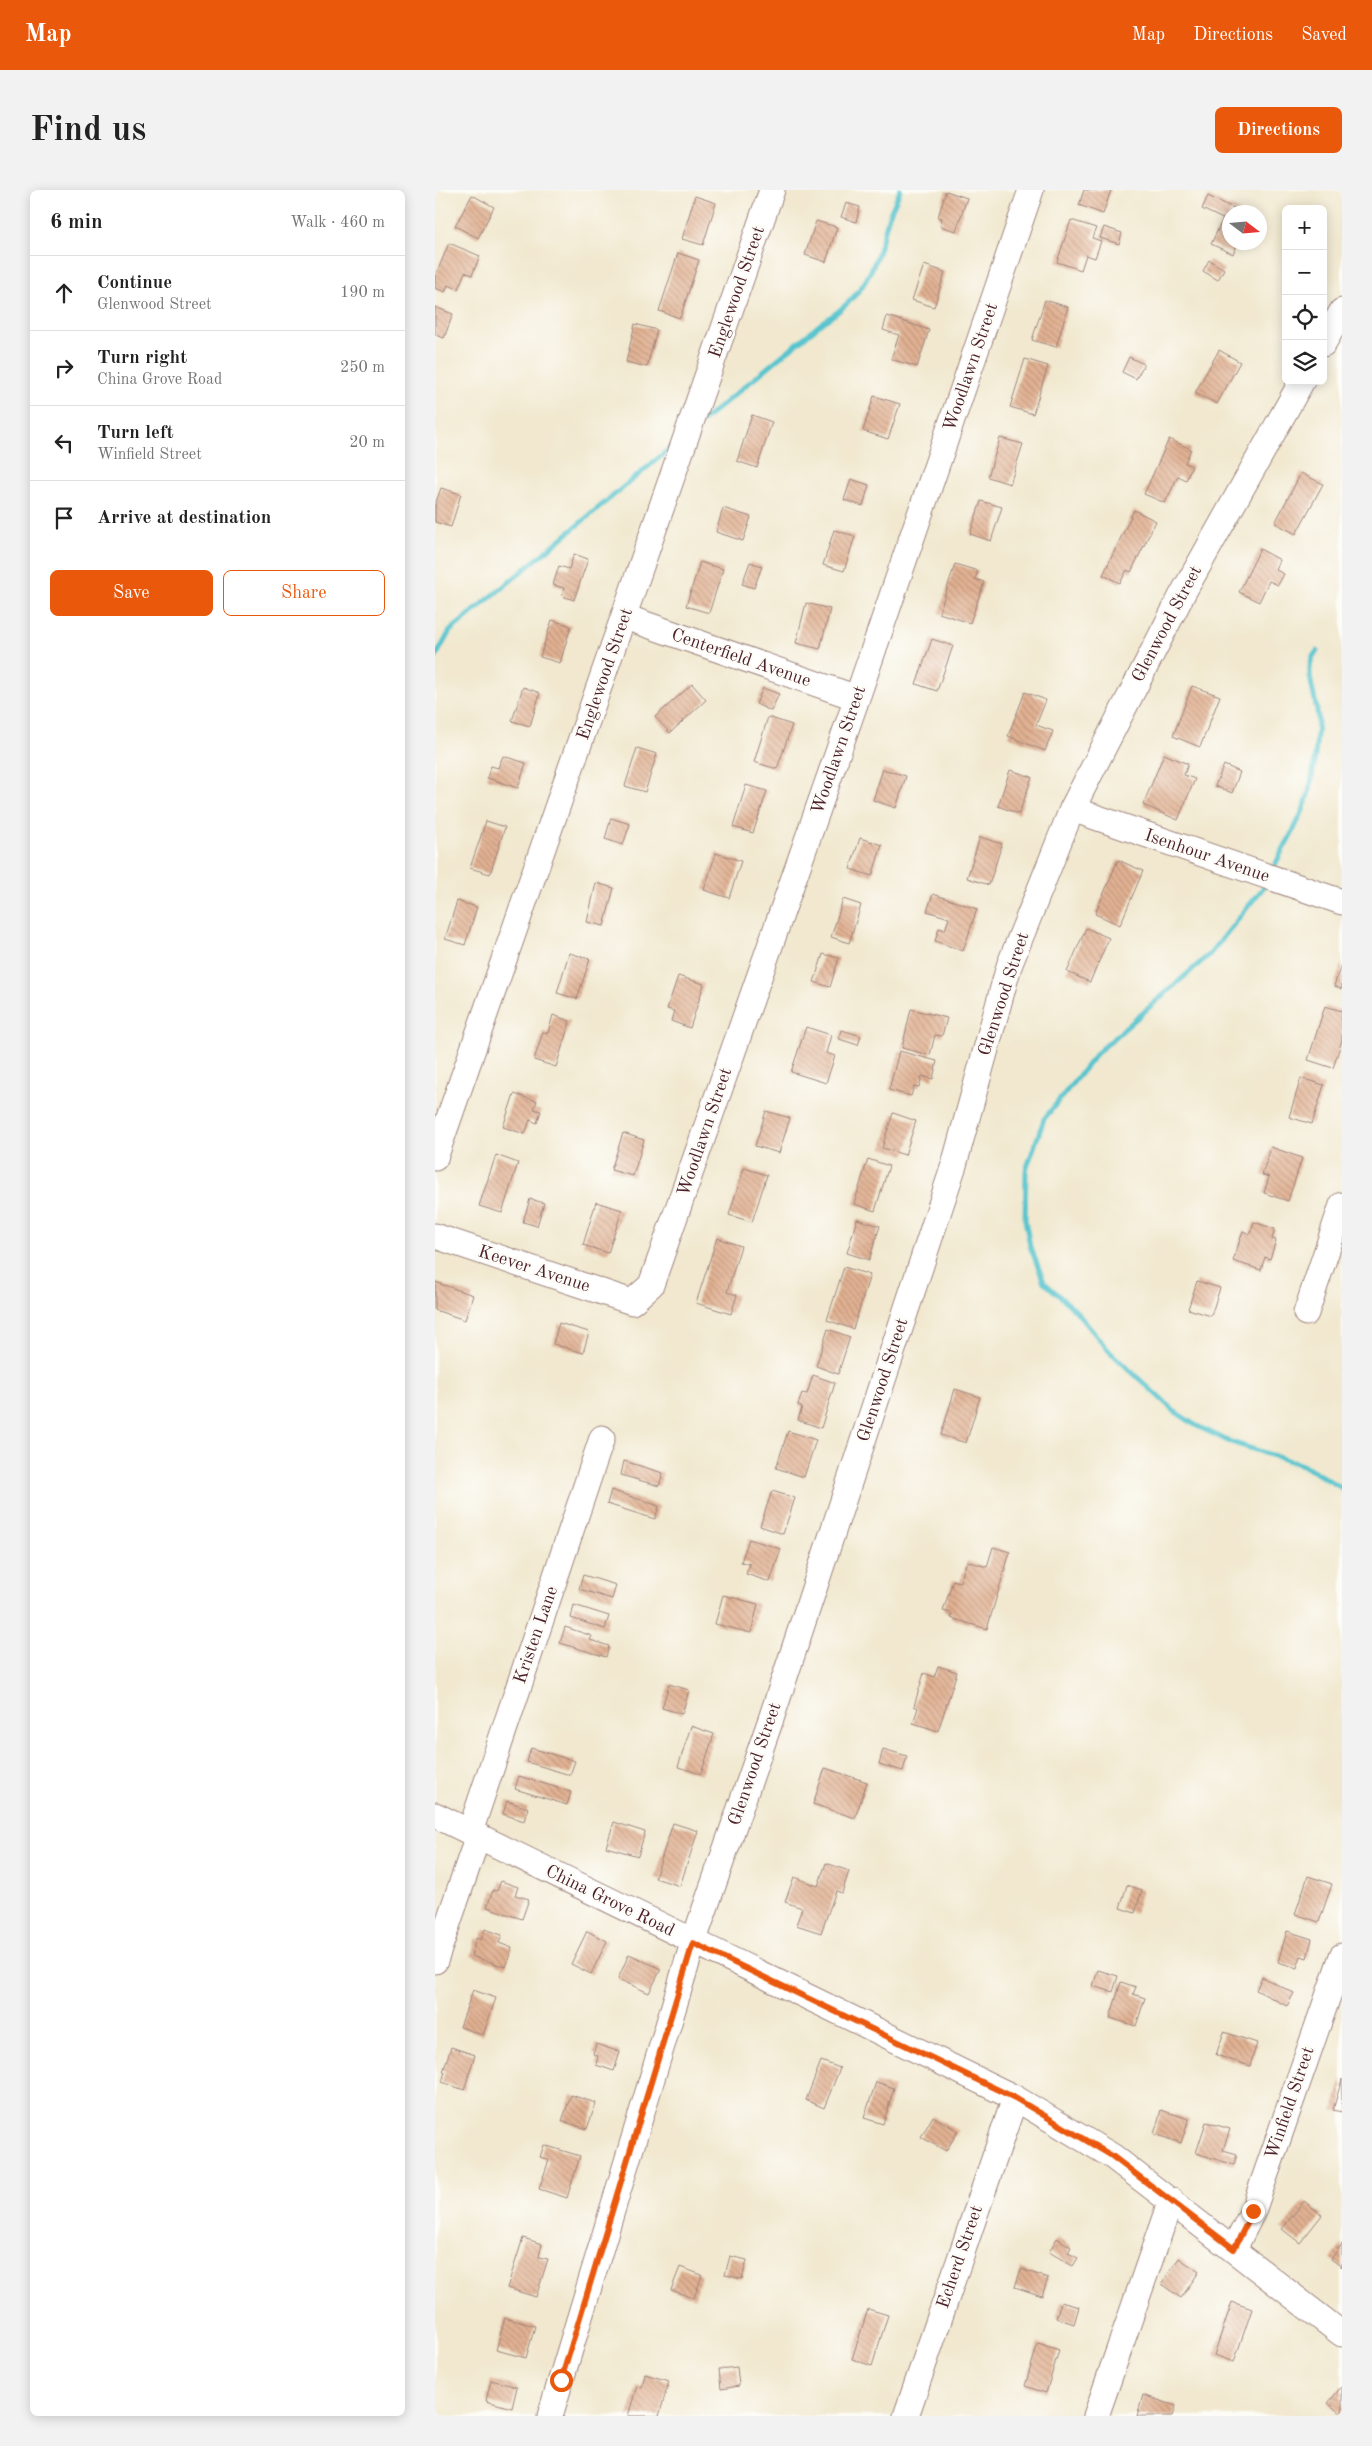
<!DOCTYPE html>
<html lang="en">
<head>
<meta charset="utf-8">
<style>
	:root { --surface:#fff; --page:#f2f2f2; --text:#222; --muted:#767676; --line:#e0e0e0; --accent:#ea580c }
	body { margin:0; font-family:"Old Standard TT",serif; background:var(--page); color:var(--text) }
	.controls { position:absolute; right:15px; top:15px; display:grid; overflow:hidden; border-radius:8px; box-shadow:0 2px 12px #0003 }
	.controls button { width:45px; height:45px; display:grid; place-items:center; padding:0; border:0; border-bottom:1px solid var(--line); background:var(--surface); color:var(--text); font:25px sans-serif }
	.compass { position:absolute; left:787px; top:15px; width:45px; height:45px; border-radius:50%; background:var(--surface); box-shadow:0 2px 12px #0003; rotate:106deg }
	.stop { position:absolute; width:15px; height:15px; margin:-11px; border:4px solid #ea580c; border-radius:50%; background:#fff }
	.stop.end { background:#ea580c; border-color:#fff; box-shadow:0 1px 5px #0008 }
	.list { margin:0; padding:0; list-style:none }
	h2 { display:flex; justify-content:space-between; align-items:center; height:65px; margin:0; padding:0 20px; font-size:21px }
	h2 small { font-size:16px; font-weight:400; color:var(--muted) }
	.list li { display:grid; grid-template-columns:32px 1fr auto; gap:15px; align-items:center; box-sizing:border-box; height:75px; padding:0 20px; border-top:1px solid var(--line) }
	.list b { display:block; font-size:19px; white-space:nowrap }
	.list p { margin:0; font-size:16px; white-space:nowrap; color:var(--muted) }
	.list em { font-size:16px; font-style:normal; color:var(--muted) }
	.actions { display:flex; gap:10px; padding:15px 20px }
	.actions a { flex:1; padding:11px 0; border:1px solid var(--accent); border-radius:8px; text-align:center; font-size:18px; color:var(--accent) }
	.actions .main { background:var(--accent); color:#fff }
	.icon { flex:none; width:28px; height:28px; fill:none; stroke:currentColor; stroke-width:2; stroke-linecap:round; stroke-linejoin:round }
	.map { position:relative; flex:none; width:907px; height:2226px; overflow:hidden; border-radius:8px }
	header { display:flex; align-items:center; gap:30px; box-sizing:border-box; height:70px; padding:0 25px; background:var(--accent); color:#fff }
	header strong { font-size:24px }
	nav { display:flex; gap:28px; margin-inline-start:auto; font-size:18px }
	.intro { display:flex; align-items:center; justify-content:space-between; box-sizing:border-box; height:120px; padding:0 30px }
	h1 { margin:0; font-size:35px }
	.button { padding:12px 22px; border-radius:8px; background:var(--accent); color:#fff; font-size:18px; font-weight:700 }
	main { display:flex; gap:30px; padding:0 30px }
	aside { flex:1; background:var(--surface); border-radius:8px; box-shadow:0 2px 12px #0003 }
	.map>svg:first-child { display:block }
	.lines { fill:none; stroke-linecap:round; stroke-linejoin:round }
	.stream { stroke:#57c4ce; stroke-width:5 }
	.building { fill:url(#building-back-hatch) }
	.minor-casing { stroke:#9e847d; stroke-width:27 }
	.minor { stroke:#fff; stroke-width:25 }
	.route { stroke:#ea580c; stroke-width:6 }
	.labels { text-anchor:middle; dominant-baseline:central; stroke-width:5; stroke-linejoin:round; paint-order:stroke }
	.street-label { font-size:18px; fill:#4a1f2b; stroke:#fdfcf7 }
</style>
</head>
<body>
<header>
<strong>Map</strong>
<nav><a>Map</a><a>Directions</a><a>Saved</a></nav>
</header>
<div class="intro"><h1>Find us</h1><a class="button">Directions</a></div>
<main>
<aside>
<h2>6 min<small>Walk · 460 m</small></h2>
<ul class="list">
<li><svg class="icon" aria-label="ahead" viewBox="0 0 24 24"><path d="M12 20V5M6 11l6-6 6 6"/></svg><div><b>Continue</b><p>Glenwood Street</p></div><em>190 m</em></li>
<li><svg class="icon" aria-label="right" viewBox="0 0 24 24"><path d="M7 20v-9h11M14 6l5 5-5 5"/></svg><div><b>Turn right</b><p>China Grove Road</p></div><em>250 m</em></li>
<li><svg class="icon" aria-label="left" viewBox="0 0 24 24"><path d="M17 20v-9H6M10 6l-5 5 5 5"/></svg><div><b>Turn left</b><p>Winfield Street</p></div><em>20 m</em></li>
<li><svg class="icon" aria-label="arrive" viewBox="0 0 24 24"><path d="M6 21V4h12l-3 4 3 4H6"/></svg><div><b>Arrive at destination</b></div></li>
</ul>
<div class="actions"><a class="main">Save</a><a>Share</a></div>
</aside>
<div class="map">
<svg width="907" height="2226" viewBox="0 0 907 2226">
	<defs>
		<pattern id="building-back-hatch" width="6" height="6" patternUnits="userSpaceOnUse" patternTransform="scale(1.25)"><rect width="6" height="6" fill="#e2b293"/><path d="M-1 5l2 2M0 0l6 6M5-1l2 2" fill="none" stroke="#b99078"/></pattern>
	</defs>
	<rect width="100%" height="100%" fill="#fdfcf7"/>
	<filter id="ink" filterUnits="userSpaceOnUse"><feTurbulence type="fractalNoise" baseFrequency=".02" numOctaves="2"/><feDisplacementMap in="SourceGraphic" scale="10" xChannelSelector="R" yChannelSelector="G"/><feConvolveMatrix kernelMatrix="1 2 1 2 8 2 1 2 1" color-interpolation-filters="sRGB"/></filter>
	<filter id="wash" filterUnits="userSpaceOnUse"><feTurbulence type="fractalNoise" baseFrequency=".0096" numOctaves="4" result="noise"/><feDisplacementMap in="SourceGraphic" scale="20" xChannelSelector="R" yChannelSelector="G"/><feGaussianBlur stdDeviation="1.12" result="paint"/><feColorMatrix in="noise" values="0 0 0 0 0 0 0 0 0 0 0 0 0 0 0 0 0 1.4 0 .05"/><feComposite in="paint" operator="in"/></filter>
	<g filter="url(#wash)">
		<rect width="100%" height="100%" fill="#f1e8cf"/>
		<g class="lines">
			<path class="stream" d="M265 233 388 132C432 105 440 76 453 29 456 19 462 10 465 0
				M0 468 15 441 238 256
				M840 675C850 654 864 634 871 612 879 588 881 557 883 532 884 510 865 479 882 461
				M828 698 775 764 662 863 609 929 591 980 590 1030 595 1056 609 1092 639 1119 675 1162 739 1221 760 1235 793 1251 867 1275 907 1298"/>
		</g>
		<g id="blocks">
			<path class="building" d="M649 0H676L668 24 644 15Z
				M511 1 532 8 521 41 505 36 507 28 503 27Z
				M37 5 59 17 43 48 20 36Z
				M260 6 281 13 268 55 247 49Z
				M773 6 805 21 794 22V52H803L798 64 776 54 788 29 767 19Z
				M411 13 425 17 421 32 406 27Z
				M636 30 661 38 657 48 666 51 660 68 651 65 646 80 622 72Z
				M381 31 402 37 391 72 370 65Z
				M669 37 687 43 684 54 665 48Z
				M14 53 45 66 37 85 30 82 23 99 13 95 10 102 0 98V87Z
				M243 63 264 70 245 128 224 121Z
				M774 70 789 79 783 90 768 81Z
				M489 75 510 82 499 117 477 110Z
				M610 110 633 117 621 157 597 150Z
				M0 117 18 124 9 148 0 145Z
				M452 126 494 140 482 177 456 169 464 145 448 140Z
				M200 134 222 140 212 177 191 172Z
				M784 160 805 172 782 214 760 203Z
				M694 167 709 174 701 189 687 182Z
				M590 169 613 176 598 224 575 217Z
				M439 206 465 214 453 249 428 241Z
				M317 225 337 232 322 278 302 271Z
				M565 248 588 254 575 294 553 287Z
				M734 249 756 259 750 273 757 276 751 290 743 286 730 313 709 304Z
				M866 283 888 294 861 344 840 333Z
				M416 289 434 295 428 316 409 310Z
				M6 298 26 304 16 337 0 332V315Z
				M546 311 567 317 556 351 535 344Z
				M288 318 316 327 308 351 281 342Z
				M699 320 721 331 696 382 692 380 685 393 668 385Z
				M399 340 420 346 409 381 388 375Z
				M825 359 845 370 841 380 849 384 843 395 834 391 824 412 804 402Z
				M139 364 153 369 139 410 127 406 129 398 118 395 124 376 134 379Z
				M265 372 288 379 274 423 251 416Z
				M315 372 327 376 319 398 307 394Z
				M520 374 543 381 540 389 549 392 535 433 504 423Z
				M371 413 395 419 385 459 361 453Z
				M117 430 136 436 125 473 105 467Z
				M497 449 518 456 502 501 481 494Z
				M257 494 271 510 235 543 220 527Z
				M757 496 785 506 765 557 738 546Z
				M88 497 105 503 95 536 77 531Z
				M328 498 344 504 336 521 321 514Z
				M590 502 611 510 601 535 618 541 610 561 573 546Z
				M333 527 357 535 342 579 319 572Z
				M202 558 222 564 210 602 190 596Z
				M729 564 753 574 749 585 760 589 743 630 708 615Z
				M68 566 91 573 83 598 52 588 56 576 63 578Z
				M789 575 805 582 797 603 780 596Z
				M448 579 471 586 461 618 438 610Z
				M575 580 597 587 584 624 563 616Z
				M311 595 332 601 318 643 298 637Z
				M176 628 195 634 188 655 170 649Z
				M51 631 70 637 55 684 35 678Z
				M545 647 567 654 554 695 532 688Z
				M425 648 447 655 437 686 415 679Z
				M281 663 306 671 294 708 269 700Z
				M683 670 708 681 685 735 660 724Z
				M161 693 179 698 169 736 152 732Z
				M498 704 542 719 528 761 500 751 504 738 510 740 514 728 492 721Z
				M408 709 426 715 414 753 396 747Z
				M22 711 42 717 30 755 10 749Z
				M651 738 674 748 655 792 632 782Z
				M134 763 155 769 142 809 122 803Z
				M388 764 404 768 395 797 379 792Z
				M907 772V799L899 796Z
				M243 786 269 794 255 838 236 831 239 821 232 819Z
				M890 816 907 821V850L898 878 873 870Z
				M476 819 512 828 507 846 500 845 495 865 467 858Z
				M118 825 135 831 121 877 99 870 108 842 113 843Z
				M371 837 396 845 391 863 400 866 391 893 356 882Z
				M407 840 426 846 423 855 404 849Z
				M464 861 502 871 498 889 487 886 484 897 479 896 476 906 454 900Z
				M866 888 889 895 877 934 854 927Z
				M79 904 102 911 99 919 106 921 102 933 95 930 90 944 68 937Z
				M331 921 355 928 344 963 320 956Z
				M458 923 481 931 470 965 447 958Z
				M188 943 209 950 198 986 176 980Z
				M836 957 867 968 853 1011 829 1003 834 987 827 985Z
				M61 965 83 973 67 1023 44 1016Z
				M433 969 454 976 440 1021 419 1014Z
				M309 978 332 985 317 1032 294 1025Z
				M95 1009 109 1013 102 1036 88 1032Z
				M161 1012 187 1020 173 1063 148 1055Z
				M422 1029 445 1036 434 1070 412 1063Z
				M819 1032 840 1039 837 1049 841 1050 835 1069 830 1067 826 1080 798 1071 808 1041 815 1044Z
				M282 1048 306 1056 292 1102 302 1105 296 1124 261 1113Z
				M409 1077 435 1085 418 1139 392 1130Z
				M762 1091 785 1098 776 1126 753 1119Z
				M0 1092 38 1105 30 1130 0 1120Z
				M124 1133 154 1142 148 1163 118 1154Z
				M393 1139 415 1147 403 1184 381 1176Z
				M378 1185 400 1193 386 1238 363 1230 367 1217 363 1215 367 1203 372 1204Z
				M520 1199 545 1207 531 1253 506 1245Z
				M353 1241 381 1250 369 1287 341 1278Z
				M189 1271 228 1283 224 1296 186 1285Z
				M176 1300 224 1316 220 1329 172 1314Z
				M337 1301 360 1308 348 1344 325 1336Z
				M314 1349 346 1359 335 1392 311 1384 315 1374 306 1372Z
				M558 1357 575 1362 552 1439 516 1428 517 1423 508 1421 518 1390 525 1392 532 1371 552 1377Z
				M148 1385 181 1395 177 1409 144 1399Z
				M288 1405 323 1414 316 1443 280 1434Z
				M139 1415 174 1426 170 1439 136 1428Z
				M130 1437 157 1446 155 1450 174 1456 171 1467 125 1453Z
				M503 1476 522 1482 503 1541 478 1533 483 1518 479 1516 489 1483 499 1487Z
				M234 1494 254 1500 247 1524 227 1518Z
				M256 1536 279 1544 266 1584 243 1577Z
				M96 1558 140 1571 135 1585 92 1572Z
				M448 1559 472 1566 468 1581 444 1574Z
				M390 1578 432 1592 420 1628 378 1614Z
				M84 1586 136 1602 132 1615 80 1599Z
				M72 1611 93 1618 89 1631 68 1624Z
				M179 1632 210 1642 203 1666 171 1657Z
				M238 1633 263 1641 245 1696 220 1688Z
				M391 1673 414 1681 407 1703 401 1701 386 1743 361 1735 367 1718 350 1712 359 1687 383 1696Z
				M873 1686 897 1694 884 1732 860 1724Z
				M66 1691 83 1697 80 1705 94 1709 87 1729 52 1717 58 1700 62 1701Z
				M692 1695 707 1700 700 1723 685 1718Z
				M50 1739 67 1745 64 1753 77 1758 71 1777 36 1766 41 1748 46 1750Z
				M152 1741 172 1751 156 1784 136 1774Z
				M852 1741 877 1749 872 1768 866 1766 862 1778 843 1772Z
				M194 1764 226 1779 214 1803 183 1789Z
				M663 1780 683 1786 678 1802 658 1796Z
				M827 1787 859 1803 852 1816 821 1800Z
				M686 1792 701 1797 698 1804 710 1808 701 1836 675 1828Z
				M38 1800 61 1808 48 1845 25 1837Z
				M789 1842 822 1853 815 1876 781 1865Z
				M161 1854 185 1862 179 1881 161 1875 163 1866 158 1864Z
				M16 1857 40 1865 29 1900 7 1892 10 1882H8Z
				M386 1871 405 1878 389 1918 371 1910Z
				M907 1889V1922L898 1920Z
				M441 1892 459 1898 448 1934 429 1928Z
				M136 1905 161 1913 152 1939 127 1931Z
				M726 1920 754 1929 746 1953 719 1944Z
				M498 1926 523 1941 511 1961 486 1947Z
				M771 1932 795 1939 788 1960 802 1964 799 1975 761 1963Z
				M109 1955 145 1966 132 2008 104 1999 114 1970 105 1967Z
				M869 2011 887 2025 865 2053 847 2039Z
				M88 2048 107 2054 104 2067 113 2069 101 2107 72 2098Z
				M622 2048 636 2057 633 2063 643 2068 638 2076 614 2062Z
				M907 2054V2077L896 2069Z
				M295 2066 312 2070 307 2089 290 2085Z
				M744 2068 764 2082 746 2108 726 2094Z
				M245 2077 267 2085 259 2108 236 2100Z
				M586 2079 613 2088 607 2106 580 2097Z
				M626 2112 644 2117 639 2134 621 2128Z
				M797 2112 817 2119 799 2172 779 2165Z
				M433 2119 453 2125 437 2176 417 2169Z
				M70 2128 100 2136 91 2168 61 2160Z
				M603 2153 624 2160 611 2203 590 2196Z
				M302 2177 304 2196 286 2199 284 2179Z
				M210 2184 234 2191 224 2226H193L202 2196 207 2198Z
				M56 2190 82 2197 77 2218 51 2211Z
				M907 2196V2225L893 2213Z
				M708 2205 741 2216 738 2226H702Z"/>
		</g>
	</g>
	<g filter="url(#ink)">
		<use href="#blocks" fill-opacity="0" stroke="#9e847d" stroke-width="1"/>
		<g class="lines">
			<defs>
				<path id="minor" d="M888 154 907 121
					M190 427 422 508
					M637 619 907 712
					M0 968 337 0
					M0 1046 197 1112 216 1095 422 508 596 0
					M871 1123 907 1015
					M0 1625 580 1908 677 1966 907 2144
					M35 1642 167 1248
					M0 1771 43 1646
					M799 2059 818 2021 907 1766
					M115 2226 258 1753 336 1529 519 975 574 776 637 619 748 403 867 191
					M471 2226 580 1908
					M661 2226 736 2010"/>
			</defs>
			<use href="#minor" class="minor-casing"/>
			<use href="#minor" class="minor"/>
		</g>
	</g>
	<g class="lines" filter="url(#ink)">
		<path class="route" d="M126 2190 258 1753 580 1908 677 1966 799 2059 818 2021"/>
	</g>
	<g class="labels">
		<g class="street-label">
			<text transform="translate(302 102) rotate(-71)">Englewood Street</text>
			<text transform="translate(536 177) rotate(-71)">Woodlawn Street</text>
			<text transform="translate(732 434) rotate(-62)">Glenwood Street</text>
			<text transform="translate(306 468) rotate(19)">Centerfield Avenue</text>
			<text transform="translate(170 484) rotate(-71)">Englewood Street</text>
			<text transform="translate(404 560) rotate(-71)">Woodlawn Street</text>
			<text transform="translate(772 666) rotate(19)">Isenhour Avenue</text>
			<text transform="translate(569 804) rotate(-72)">Glenwood Street</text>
			<text transform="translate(270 942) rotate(-71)">Woodlawn Street</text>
			<text transform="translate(99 1079) rotate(18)">Keever Avenue</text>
			<text transform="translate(448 1190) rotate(-72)">Glenwood Street</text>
			<text transform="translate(101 1445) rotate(-71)">Kristen Lane</text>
			<text transform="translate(320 1574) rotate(-71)">Glenwood Street</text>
			<text transform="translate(175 1711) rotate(26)">China Grove Road</text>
			<text transform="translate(855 1913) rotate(-71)">Winfield Street</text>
			<text transform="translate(525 2067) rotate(-71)">Echerd Street</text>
		</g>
	</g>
</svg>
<div class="controls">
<button>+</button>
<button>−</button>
<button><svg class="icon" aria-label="locate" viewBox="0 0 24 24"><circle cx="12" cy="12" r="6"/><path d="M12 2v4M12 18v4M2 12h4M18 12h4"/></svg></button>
<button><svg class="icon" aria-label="layers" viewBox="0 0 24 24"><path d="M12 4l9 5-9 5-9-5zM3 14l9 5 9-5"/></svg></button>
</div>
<svg class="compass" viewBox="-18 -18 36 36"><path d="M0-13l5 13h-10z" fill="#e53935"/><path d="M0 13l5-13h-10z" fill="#767676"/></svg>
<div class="stop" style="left:126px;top:2190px"></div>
<div class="stop end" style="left:818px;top:2021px"></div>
</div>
</main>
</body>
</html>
